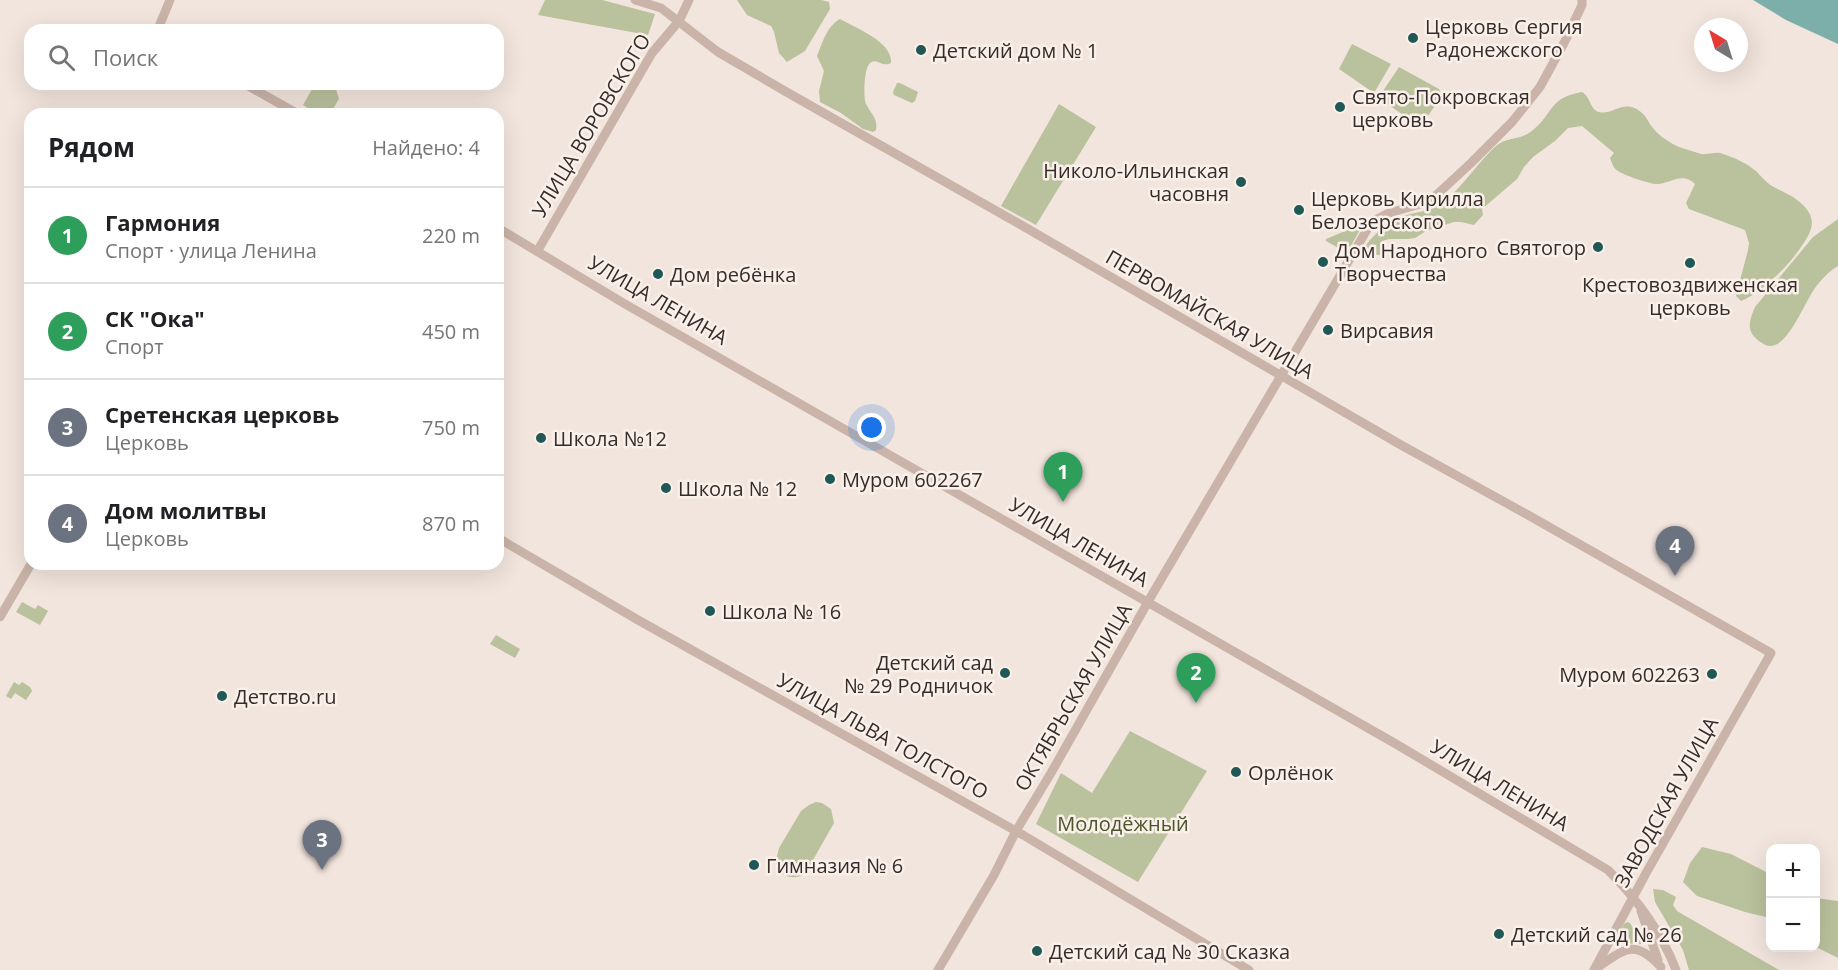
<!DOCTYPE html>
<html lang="ru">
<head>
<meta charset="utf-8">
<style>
	:root { --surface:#fff; --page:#f2f2f2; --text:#202124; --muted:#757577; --line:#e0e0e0; --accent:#0f766e }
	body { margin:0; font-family:"Open Sans",sans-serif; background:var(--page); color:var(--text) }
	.controls { position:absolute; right:18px; bottom:18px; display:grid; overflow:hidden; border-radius:12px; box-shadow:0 6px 24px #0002 }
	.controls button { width:54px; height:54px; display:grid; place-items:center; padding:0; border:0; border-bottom:2px solid var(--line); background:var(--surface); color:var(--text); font:30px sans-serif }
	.compass { position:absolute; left:1694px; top:18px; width:54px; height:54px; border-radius:50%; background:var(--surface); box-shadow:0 6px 24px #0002; rotate:322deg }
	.you { position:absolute; left:872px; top:428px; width:21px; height:21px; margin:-15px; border:4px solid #fff; border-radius:50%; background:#1a73e8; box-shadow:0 0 0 9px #1a73e833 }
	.badge { display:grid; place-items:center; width:39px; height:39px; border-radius:50%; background:var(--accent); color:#fff; font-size:20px; font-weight:700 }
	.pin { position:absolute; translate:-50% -50px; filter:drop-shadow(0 2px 3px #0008) }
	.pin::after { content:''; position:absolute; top:32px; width:21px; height:18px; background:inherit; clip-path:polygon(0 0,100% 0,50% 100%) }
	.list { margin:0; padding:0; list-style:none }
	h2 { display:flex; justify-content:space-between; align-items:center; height:78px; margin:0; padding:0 24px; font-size:26px }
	h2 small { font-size:20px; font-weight:400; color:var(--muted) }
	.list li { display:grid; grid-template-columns:39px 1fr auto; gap:18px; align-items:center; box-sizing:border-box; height:96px; padding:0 24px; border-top:2px solid var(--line) }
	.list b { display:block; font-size:22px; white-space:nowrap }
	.list p { margin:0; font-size:20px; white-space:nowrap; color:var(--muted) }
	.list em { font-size:20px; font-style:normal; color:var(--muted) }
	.icon { flex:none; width:33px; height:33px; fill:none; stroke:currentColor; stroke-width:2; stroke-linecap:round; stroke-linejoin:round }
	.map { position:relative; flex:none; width:1838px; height:970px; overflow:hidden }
	.search { position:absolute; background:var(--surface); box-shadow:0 6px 24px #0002; left:24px; top:24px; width:480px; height:66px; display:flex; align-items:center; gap:15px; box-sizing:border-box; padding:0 21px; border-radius:18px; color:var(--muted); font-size:22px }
	.panel { position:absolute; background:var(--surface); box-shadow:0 6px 24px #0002; left:24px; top:108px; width:480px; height:462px; border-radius:18px }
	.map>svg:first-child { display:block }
	.green { fill:#bac19d }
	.water { fill:#7dafaa }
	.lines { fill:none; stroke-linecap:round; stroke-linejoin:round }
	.minor { stroke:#cab4a9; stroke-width:9 }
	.poi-dot { fill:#1f5854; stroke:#faf0ea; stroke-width:2 }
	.labels { text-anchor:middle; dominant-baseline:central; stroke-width:5; stroke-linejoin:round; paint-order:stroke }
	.poi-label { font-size:20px; fill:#372c29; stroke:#faf0ea; text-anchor:start }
	.street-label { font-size:20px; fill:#372c29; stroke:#faf0ea }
	.park-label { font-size:20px; fill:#4c552d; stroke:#faf0ea }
</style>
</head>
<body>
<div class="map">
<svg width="1838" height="970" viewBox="0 0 1838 970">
	<rect width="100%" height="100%" fill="#f2e5dd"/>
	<path class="green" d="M545 0H602L655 14 648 35 538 15Z
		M737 0H821L829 2 830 9 805 51 787 62 779 53 774 32 771 26 747 15Z
		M840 19C856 28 893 42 891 63 882 68 877 57 870 63 864 68 863 97 866 104 871 114 878 118 876 130L873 132 863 129 841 113 820 102 819 91 824 71 817 56C823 42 826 27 840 19Z
		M1352 44 1391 64 1374 93 1339 69Z
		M1399 67 1439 89 1442 96 1420 127 1382 100 1386 94 1383 91Z
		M897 83H900L918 92 915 101 912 103 894 95 893 92Z
		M315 84 335 86 339 99 330 114H317L303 105Z
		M1582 92C1591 97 1590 110 1599 112 1613 116 1624 97 1642 113 1647 117 1649 124 1653 128 1659 136 1670 143 1679 147 1686 149 1694 152 1701 154 1708 155 1717 151 1723 154 1733 157 1748 164 1756 171 1760 175 1764 180 1769 184 1776 189 1785 192 1793 197 1822 217 1813 231 1796 254 1784 270 1759 294 1741 301L1736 296 1748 250 1749 243 1745 230 1689 209 1686 203 1695 184C1683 172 1672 182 1659 184 1651 185 1624 175 1618 171 1613 168 1612 163 1610 158L1614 153 1582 126 1568 128 1555 141 1533 157 1524 167 1517 179 1482 209 1483 215 1474 225 1461 222H1454L1426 231 1415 238 1408 239H1389L1382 241 1381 255C1373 255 1370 253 1365 247 1372 235 1391 220 1404 216 1422 210 1430 213 1446 200 1465 184 1478 162 1496 146 1507 136 1521 141 1533 130 1554 113 1548 98 1582 92Z
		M1059 104 1096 127 1036 225 1001 206Z
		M1838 219V266C1829 271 1821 280 1815 288 1805 302 1791 339 1775 345 1770 347 1766 346 1762 343 1746 333 1748 323 1755 307L1813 237Z
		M1357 226 1360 228V230L1349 249 1342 250 1326 241V239Z
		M22 602 35 609 38 605 48 611 40 625 16 612Z
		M496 635 520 649 515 658 490 644Z
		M14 682 19 685 22 682 30 687 32 691 26 700 15 693 11 699 6 696Z
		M1130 731 1207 771 1138 882 1036 824 1061 773 1092 793Z
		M816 802 822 803 831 809 834 823 805 874C794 879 789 878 779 872L776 860 779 848 801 811 809 805Z
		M1702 847 1731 854 1770 874V918L1745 912 1697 896 1683 882 1690 863Z
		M1653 889 1663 890 1676 897 1673 905 1677 911 1779 970H1689L1683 950 1655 902Z
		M1816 898 1838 901V958L1816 947Z
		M1627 922 1630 923 1641 941V944L1622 943 1616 946 1614 944 1624 924Z"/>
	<path class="water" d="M1753 0H1838V44L1786 20Z"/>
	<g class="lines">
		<path class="minor" d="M635 0 661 8 718 52 790 94 1016 222 1401 445 1528 515 1771 653 1645 875 1594 970
			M161 30 160 24 170 0
			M245 84 298 114
			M498 228 625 304 1396 744 1608 870C1638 900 1661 931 1676 970
			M538 250 652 53 679 21 689 0
			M498 538 638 620 1023 835 1249 970
			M0 617 31 564
			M1641 911 1658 960
			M1598 967C1626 948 1635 939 1661 967
			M938 970 994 875 1016 831 1051 773 1153 593 1368 228 1377 219 1389 213 1430 201 1471 163 1512 122 1540 87 1564 43 1582 5V0"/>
	</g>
	<g class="poi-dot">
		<circle cx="1413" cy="38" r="6"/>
		<circle cx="921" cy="50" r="6"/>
		<circle cx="1340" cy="107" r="6"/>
		<circle cx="1241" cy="182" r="6"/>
		<circle cx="1299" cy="210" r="6"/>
		<circle cx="1598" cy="247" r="6"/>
		<circle cx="1323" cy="262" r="6"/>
		<circle cx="1690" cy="263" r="6"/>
		<circle cx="658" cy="274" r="6"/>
		<circle cx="1328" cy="330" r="6"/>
		<circle cx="541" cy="438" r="6"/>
		<circle cx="830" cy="479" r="6"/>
		<circle cx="666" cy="488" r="6"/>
		<circle cx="710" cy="611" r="6"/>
		<circle cx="1005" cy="673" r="6"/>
		<circle cx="1712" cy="674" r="6"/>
		<circle cx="222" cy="696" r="6"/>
		<circle cx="1236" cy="772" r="6"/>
		<circle cx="754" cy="865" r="6"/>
		<circle cx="1499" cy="934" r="6"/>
		<circle cx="1037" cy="951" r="6"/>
	</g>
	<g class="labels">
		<g class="poi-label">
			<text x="1425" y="26">Церковь Сергия<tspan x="1425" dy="23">Радонежского</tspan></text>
			<text x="933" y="50">Детский дом № 1</text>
			<text x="1352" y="96">Свято-Покровская<tspan x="1352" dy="23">церковь</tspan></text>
			<text x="1229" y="170" text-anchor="end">Николо-Ильинская<tspan x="1229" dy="23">часовня</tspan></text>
			<text x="1311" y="198">Церковь Кирилла<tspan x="1311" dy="23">Белозерского</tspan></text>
			<text x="1586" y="247" text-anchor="end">Святогор</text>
			<text x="1335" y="250">Дом Народного<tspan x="1335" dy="23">Творчества</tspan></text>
			<text x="670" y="274">Дом ребёнка</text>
			<text x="1690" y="284" text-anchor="middle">Крестовоздвиженская<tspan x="1690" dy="23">церковь</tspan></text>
			<text x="1340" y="330">Вирсавия</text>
			<text x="553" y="438">Школа №12</text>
			<text x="842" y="479">Муром 602267</text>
			<text x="678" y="488">Школа № 12</text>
			<text x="722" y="611">Школа № 16</text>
			<text x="993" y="662" text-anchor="end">Детский сад<tspan x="993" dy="23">№ 29 Родничок</tspan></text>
			<text x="1700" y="674" text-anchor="end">Муром 602263</text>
			<text x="234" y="696">Детство.ru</text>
			<text x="1248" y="772">Орлёнок</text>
			<text x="766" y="865">Гимназия № 6</text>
			<text x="1511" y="934">Детский сад № 26</text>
			<text x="1049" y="951">Детский сад № 30 Сказка</text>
		</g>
		<g class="street-label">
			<text transform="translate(591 125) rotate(-59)">УЛИЦА ВОРОВСКОГО</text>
			<text transform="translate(658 300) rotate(30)">УЛИЦА ЛЕНИНА</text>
			<text transform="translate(1210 314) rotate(30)">ПЕРВОМАЙСКАЯ УЛИЦА</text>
			<text transform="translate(1079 542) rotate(30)">УЛИЦА ЛЕНИНА</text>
			<text transform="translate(1073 697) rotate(-60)">ОКТЯБРЬСКАЯ УЛИЦА</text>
			<text transform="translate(883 736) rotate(29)">УЛИЦА ЛЬВА ТОЛСТОГО</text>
			<text transform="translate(1500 785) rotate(31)">УЛИЦА ЛЕНИНА</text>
			<text transform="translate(1666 802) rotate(-61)">ЗАВОДСКАЯ УЛИЦА</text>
		</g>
		<g class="park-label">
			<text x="1123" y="823">Молодёжный</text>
		</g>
	</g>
</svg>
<div class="controls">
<button>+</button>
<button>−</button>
</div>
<svg class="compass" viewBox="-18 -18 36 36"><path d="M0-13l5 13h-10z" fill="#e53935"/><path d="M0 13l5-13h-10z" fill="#757577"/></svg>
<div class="you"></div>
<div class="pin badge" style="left:1063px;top:502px;background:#2e9e5b">1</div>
<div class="pin badge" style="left:1196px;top:703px;background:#2e9e5b">2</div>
<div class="pin badge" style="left:322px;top:870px;background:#6b7280">3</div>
<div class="pin badge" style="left:1675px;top:576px;background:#6b7280">4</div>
<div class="search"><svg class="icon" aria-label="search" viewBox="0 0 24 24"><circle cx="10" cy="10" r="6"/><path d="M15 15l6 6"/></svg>Поиск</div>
<section class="panel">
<h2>Рядом<small>Найдено: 4</small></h2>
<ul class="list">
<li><span class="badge" style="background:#2e9e5b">1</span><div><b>Гармония</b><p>Спорт · улица Ленина</p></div><em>220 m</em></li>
<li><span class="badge" style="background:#2e9e5b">2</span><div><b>СК &quot;Ока&quot;</b><p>Спорт</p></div><em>450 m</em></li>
<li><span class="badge" style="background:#6b7280">3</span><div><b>Сретенская церковь</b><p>Церковь</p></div><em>750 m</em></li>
<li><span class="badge" style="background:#6b7280">4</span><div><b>Дом молитвы</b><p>Церковь</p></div><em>870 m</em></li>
</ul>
</section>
</div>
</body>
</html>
